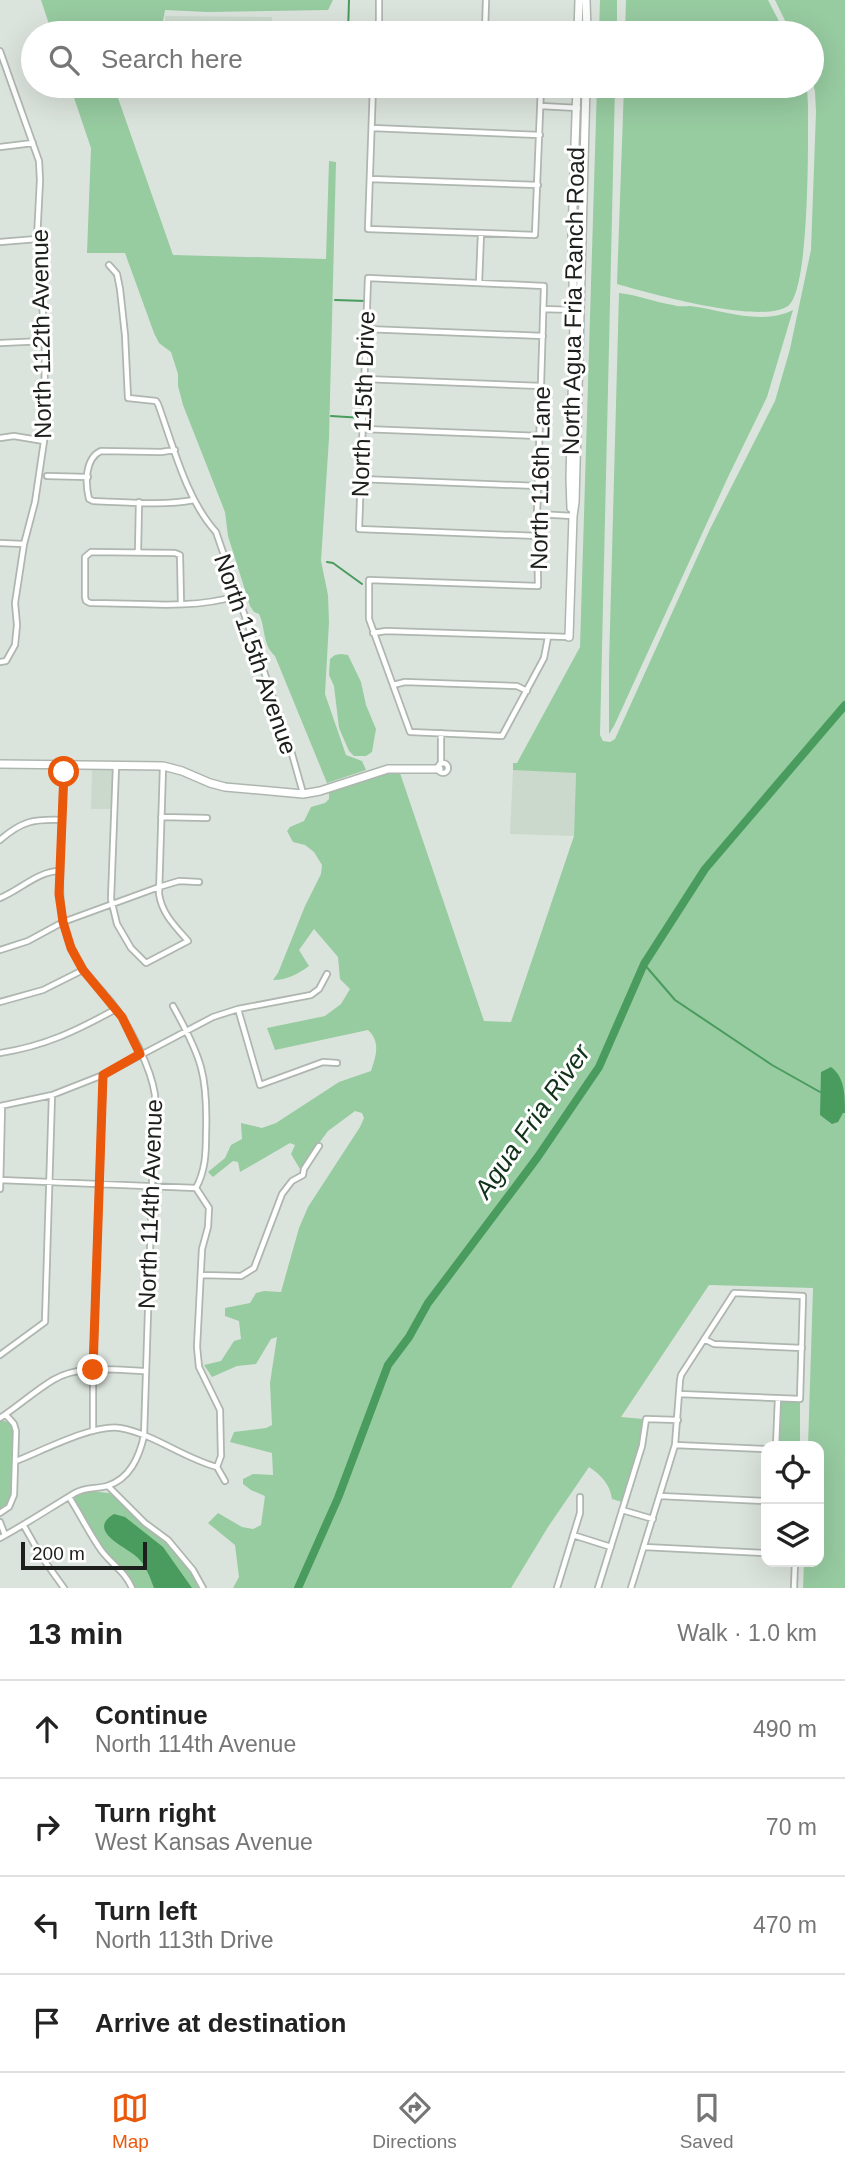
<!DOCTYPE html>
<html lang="en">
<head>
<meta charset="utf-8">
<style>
	:root { --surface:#fff; --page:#f6f6f6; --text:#222; --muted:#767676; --line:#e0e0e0; --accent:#ea580c }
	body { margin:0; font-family:Helvetica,sans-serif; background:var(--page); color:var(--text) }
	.controls { position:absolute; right:21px; bottom:21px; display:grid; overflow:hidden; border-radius:14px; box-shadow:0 7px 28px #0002 }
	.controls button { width:63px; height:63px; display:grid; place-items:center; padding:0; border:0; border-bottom:2px solid var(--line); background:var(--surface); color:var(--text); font:35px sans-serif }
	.scale { position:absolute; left:21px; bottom:18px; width:126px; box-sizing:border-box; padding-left:7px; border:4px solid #1c1f1c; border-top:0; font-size:19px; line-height:24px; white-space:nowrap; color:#1c1f1c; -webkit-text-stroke:5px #fff; paint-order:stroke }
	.stop { position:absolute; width:21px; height:21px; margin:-16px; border:5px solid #ea580c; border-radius:50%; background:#fff }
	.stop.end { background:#ea580c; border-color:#fff; box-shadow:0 2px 7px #0008 }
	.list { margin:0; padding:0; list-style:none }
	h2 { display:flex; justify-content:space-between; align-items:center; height:91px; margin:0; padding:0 28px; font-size:30px }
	h2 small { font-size:23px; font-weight:400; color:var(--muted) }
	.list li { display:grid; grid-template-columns:46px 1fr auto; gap:21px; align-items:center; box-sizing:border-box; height:98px; padding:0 28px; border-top:2px solid var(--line) }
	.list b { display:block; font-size:26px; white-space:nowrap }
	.list p { margin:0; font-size:23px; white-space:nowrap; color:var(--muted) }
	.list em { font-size:23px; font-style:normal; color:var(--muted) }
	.icon { flex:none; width:38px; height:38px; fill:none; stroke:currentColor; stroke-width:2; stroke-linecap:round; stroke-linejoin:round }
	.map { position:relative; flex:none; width:845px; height:1588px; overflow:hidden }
	.search { position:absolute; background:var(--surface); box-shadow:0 7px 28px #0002; left:21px; right:21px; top:21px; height:77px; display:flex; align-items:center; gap:18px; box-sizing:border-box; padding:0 24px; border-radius:38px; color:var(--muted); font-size:26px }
	.sheet { height:483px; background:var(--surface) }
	nav { display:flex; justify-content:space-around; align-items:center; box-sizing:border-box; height:98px; border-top:2px solid var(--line); background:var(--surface); font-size:19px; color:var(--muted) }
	nav a { display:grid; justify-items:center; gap:4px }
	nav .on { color:var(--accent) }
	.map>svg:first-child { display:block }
	.built { fill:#cad9cc }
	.green { fill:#97cba0 }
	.water { fill:#499b5e }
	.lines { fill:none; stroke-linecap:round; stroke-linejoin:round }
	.stream { stroke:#499b5e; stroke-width:2 }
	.river { stroke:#499b5e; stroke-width:8 }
	.street-casing { stroke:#aeb6af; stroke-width:8 }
	.secondary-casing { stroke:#aeb6af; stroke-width:10 }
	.street { stroke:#fff; stroke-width:4.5 }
	.secondary { stroke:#fff; stroke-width:7 }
	.route { stroke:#ea580c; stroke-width:9 }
	.labels { text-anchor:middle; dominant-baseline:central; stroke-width:6; stroke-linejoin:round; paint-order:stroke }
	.street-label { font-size:24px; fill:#1c1f1c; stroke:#fff }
	.water-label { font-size:26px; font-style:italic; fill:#103219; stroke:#fff }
</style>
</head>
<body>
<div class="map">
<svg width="845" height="1588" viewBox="0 0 845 1588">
	<rect width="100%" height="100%" fill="#dbe4dc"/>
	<path class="built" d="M165 16 272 17V33H165Z
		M92 768 113 769 112 809H91Z
		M513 770 576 772 574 836 510 834Z"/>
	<path class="green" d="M41 0H333L328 10 207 12 165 10 161 33H52Z
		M600 0H617V33H599Z
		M626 0H768L785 33H625Z
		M775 0H845V1588H803L804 1562H819V1446H808L813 1288 709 1285 621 1417 643 1419 638 1449 622 1502 612 1499C610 1484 601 1475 589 1467L548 1527 511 1588H233L239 1577 235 1545 208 1523 218 1513 242 1527 253 1529 261 1525 265 1496 251 1490 243 1484V1479L253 1474 273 1475 272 1453 230 1442 234 1432 266 1428 272 1425 270 1383 277 1337 271 1339 256 1364 237 1366 212 1377 204 1365 221 1361 234 1341 241 1339 239 1321 225 1316V1308L250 1303 256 1293 264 1291 281 1292 299 1228 308 1207 360 1127 364 1118 362 1113 355 1111 328 1131 300 1169 291 1154 295 1145 290 1143 240 1172 238 1162 233 1161 213 1177 208 1172 225 1158 231 1145 242 1139 241 1123 262 1128 276 1123 339 1082 371 1071C376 1056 381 1042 368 1030L275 1050 267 1028 325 1016 341 1004 350 989 340 979 338 957 314 929 299 950 309 966C298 974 287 980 273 980L278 973 305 906 321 874 322 865 314 852 305 845 293 842 287 831 290 827 304 821 311 807 325 803 329 799V791L381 774 400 773 484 1021 511 1022 574 836 576 773 513 770V763H517L580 647 597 86H615L600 735 603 741 610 742 615 739 710 529 775 401 790 349 811 250 816 112 815 92 812 78V33H791Z
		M70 86H136L132 91V97L118 98 173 255 326 259 329 161 336 162 329 438 321 561 328 595 329 622 325 694 346 755 362 761 366 770 327 783 275 656C262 644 266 629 259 614L254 612 250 606 228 536 225 512 183 405 178 386V374L171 352 159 343 154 333 125 253H87L91 148Z
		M624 86H807L808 107C808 140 810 290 788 306 761 325 649 293 617 284Z
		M619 293C638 295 655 302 673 305 678 307 684 306 690 306 723 310 761 326 793 310L767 397 728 477 614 726 609 734V664Z
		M341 654 348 655 361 682 366 705 376 729 372 752 366 756H354L349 751 339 728 334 686 329 675 330 659 335 655Z
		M778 1398 800 1399V1446H776Z
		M2 1420 10 1423 14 1434 11 1495 6 1506 0 1509V1421Z
		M89 1491 109 1493 120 1501 139 1521 162 1537 177 1554 201 1588H134L128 1574 103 1549 73 1500 74 1497Z"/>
	<path class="water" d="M831 1067C845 1077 845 1096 845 1113H843L838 1122 832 1124 820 1115 821 1072Z
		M114 1514 125 1517 163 1547 192 1588H154C150 1577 146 1566 138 1558 128 1547 85 1532 114 1514Z"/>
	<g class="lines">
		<path class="stream" d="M348 33 349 0
			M335 300 366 301
			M331 416 363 418
			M327 562 333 563 362 584
			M644 964 675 1000 772 1065 820 1092"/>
		<path class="river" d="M298 1588 338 1498 388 1365 409 1337 428 1303 537 1158 599 1067 644 964 705 869 845 705"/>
		<defs>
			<path id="street" d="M379 0V27L504 33
				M485 32 486 0
				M0 51 39 161 40 180 37 239 45 341 44 441 35 502 24 544 15 603 17 625 15 645 6 661 0 662
				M373 86 368 229 535 235 541 86
				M541 106 578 108
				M372 128 540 135
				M0 147 33 143
				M370 179 538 185
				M0 242 37 239
				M109 265 117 274 120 289 125 335 128 398 156 401 158 404C173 445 186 499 216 532L290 747 303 793
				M479 283 481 233
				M543 309 574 310
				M366 329 543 336
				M0 343 45 341
				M365 379 541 386
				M364 429 540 436
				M0 438 14 436 44 441
				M175 450 161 452 101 451C85 458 85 483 89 499L93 501C126 502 162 506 194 500
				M47 476 88 477
				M360 479 538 486
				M537 514 573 516
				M538 536 359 529 368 278 544 286 537 514 538 586 369 580V619L410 732 502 736 544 658 548 637
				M0 543 24 544
				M138 553 139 502
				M181 604 180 555 175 553 91 552 85 557V597L86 601 90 603C139 603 190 610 237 596
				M373 633 386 631 568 637
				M393 685 405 682 517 686 527 691
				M441 733V764
				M438 768a5 5 0 1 1 10 0a5 5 0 1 1-10 0Z
				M116 766 111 899 117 924 131 948 146 963 188 941C175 926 162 914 159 894L163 767
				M161 817 207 818
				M0 840C22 821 33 819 62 820
				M0 898C20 890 38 871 60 871
				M0 950 28 941 63 922 159 887 179 881 199 882
				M0 1002 43 990 83 970
				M173 1006C202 1058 208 1076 206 1135 206 1155 205 1171 196 1188
				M238 1009 260 1085 323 1062 337 1063
				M0 1053C45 1046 76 1031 116 1009
				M0 1106 52 1095 103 1075 213 1017 238 1009 311 995 319 989 327 974
				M0 1180 196 1188
				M196 1188 209 1208 208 1227 202 1249 197 1347 199 1367 220 1410 221 1456 217 1467 225 1481
				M0 1189 2 1106
				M201 1275 241 1276 254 1268 282 1194 292 1181 303 1175 304 1169 319 1146
				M704 1339 714 1344 802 1348
				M0 1355 45 1322 52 1095
				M0 1418C18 1406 35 1391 53 1380 80 1364 116 1370 145 1371
				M93 1431V1369L103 1075
				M675 1445 766 1449
				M776 1446 778 1398
				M16 1461C42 1451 93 1424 120 1428 154 1434 183 1458 217 1467
				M108 1486 145 1523 168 1540 193 1570 203 1588
				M660 1496 766 1501
				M69 1497C80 1514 89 1533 101 1550 111 1564 125 1571 132 1588
				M622 1510 653 1519
				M0 1513 9 1507 14 1495 16 1431 14 1424 6 1415
				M0 1522 5 1535
				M24 1526 41 1556 64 1588
				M573 1535 611 1547
				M0 1538C26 1524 50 1508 75 1493 85 1487 96 1489 107 1486 130 1479 139 1457 144 1436L155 1095C151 1067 129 1025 112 1003 97 984 80 970 71 947 57 914 60 881 61 846 62 819 63 792 64 765
				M644 1547 766 1553
				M557 1588 580 1513V1497
				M598 1588 642 1446 646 1419 678 1420
				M631 1588 675 1445 680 1380 681 1375 734 1293 803 1296 800 1399 679 1394
				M794 1588 795 1562"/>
			<path id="secondary" d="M586 0 587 33
				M578 33 579 0
				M571 508 570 478 574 322 572 235 577 86
				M569 637 573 516 575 502 586 86
				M0 764 163 766 182 771 210 783 225 787 303 794 320 791 388 769H439"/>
		</defs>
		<use href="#street" class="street-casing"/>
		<use href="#secondary" class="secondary-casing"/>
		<use href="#street" class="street"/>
		<use href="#secondary" class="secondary"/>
	</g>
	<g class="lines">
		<path class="route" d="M64 772 59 894 63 922 71 948 83 970 122 1017 140 1054 103 1075 93 1370"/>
	</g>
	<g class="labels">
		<g class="street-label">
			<text transform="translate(573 301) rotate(-89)">North Agua Fria Ranch Road</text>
			<text transform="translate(41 334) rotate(-91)">North 112th Avenue</text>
			<text transform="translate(363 404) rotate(-88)">North 115th Drive</text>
			<text transform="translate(540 478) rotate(-89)">North 116th Lane</text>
			<text transform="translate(256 654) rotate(71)">North 115th Avenue</text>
			<text transform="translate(150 1204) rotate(-88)">North 114th Avenue</text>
		</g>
		<g class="water-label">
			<text transform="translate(532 1121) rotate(-55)">Agua Fria River</text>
		</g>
	</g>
</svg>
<div class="controls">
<button><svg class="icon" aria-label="locate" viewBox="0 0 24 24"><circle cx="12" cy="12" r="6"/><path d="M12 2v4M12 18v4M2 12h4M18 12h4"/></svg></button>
<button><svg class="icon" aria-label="layers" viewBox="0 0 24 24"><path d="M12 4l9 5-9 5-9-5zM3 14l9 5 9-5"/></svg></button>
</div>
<div class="scale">200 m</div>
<div class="stop" style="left:64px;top:772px"></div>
<div class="stop end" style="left:93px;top:1370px"></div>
<div class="search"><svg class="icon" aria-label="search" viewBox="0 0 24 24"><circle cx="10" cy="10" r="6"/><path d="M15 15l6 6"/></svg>Search here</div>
</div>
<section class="sheet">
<h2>13 min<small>Walk · 1.0 km</small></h2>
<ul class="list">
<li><svg class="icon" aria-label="ahead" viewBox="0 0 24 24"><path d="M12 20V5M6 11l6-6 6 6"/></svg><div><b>Continue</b><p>North 114th Avenue</p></div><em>490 m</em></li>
<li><svg class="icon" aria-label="right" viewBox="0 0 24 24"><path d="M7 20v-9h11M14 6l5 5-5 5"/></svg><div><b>Turn right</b><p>West Kansas Avenue</p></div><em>70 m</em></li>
<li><svg class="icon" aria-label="left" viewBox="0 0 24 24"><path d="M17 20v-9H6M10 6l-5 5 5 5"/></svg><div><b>Turn left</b><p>North 113th Drive</p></div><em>470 m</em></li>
<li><svg class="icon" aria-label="arrive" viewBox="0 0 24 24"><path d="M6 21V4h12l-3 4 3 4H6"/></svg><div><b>Arrive at destination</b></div></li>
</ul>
</section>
<nav>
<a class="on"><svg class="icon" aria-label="map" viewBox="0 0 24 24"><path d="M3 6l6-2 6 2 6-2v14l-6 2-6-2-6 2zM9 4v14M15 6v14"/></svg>Map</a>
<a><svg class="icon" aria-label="directions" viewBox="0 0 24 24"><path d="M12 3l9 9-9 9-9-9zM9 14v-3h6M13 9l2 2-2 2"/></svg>Directions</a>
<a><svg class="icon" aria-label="saved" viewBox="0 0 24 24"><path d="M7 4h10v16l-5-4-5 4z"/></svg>Saved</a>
</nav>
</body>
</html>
